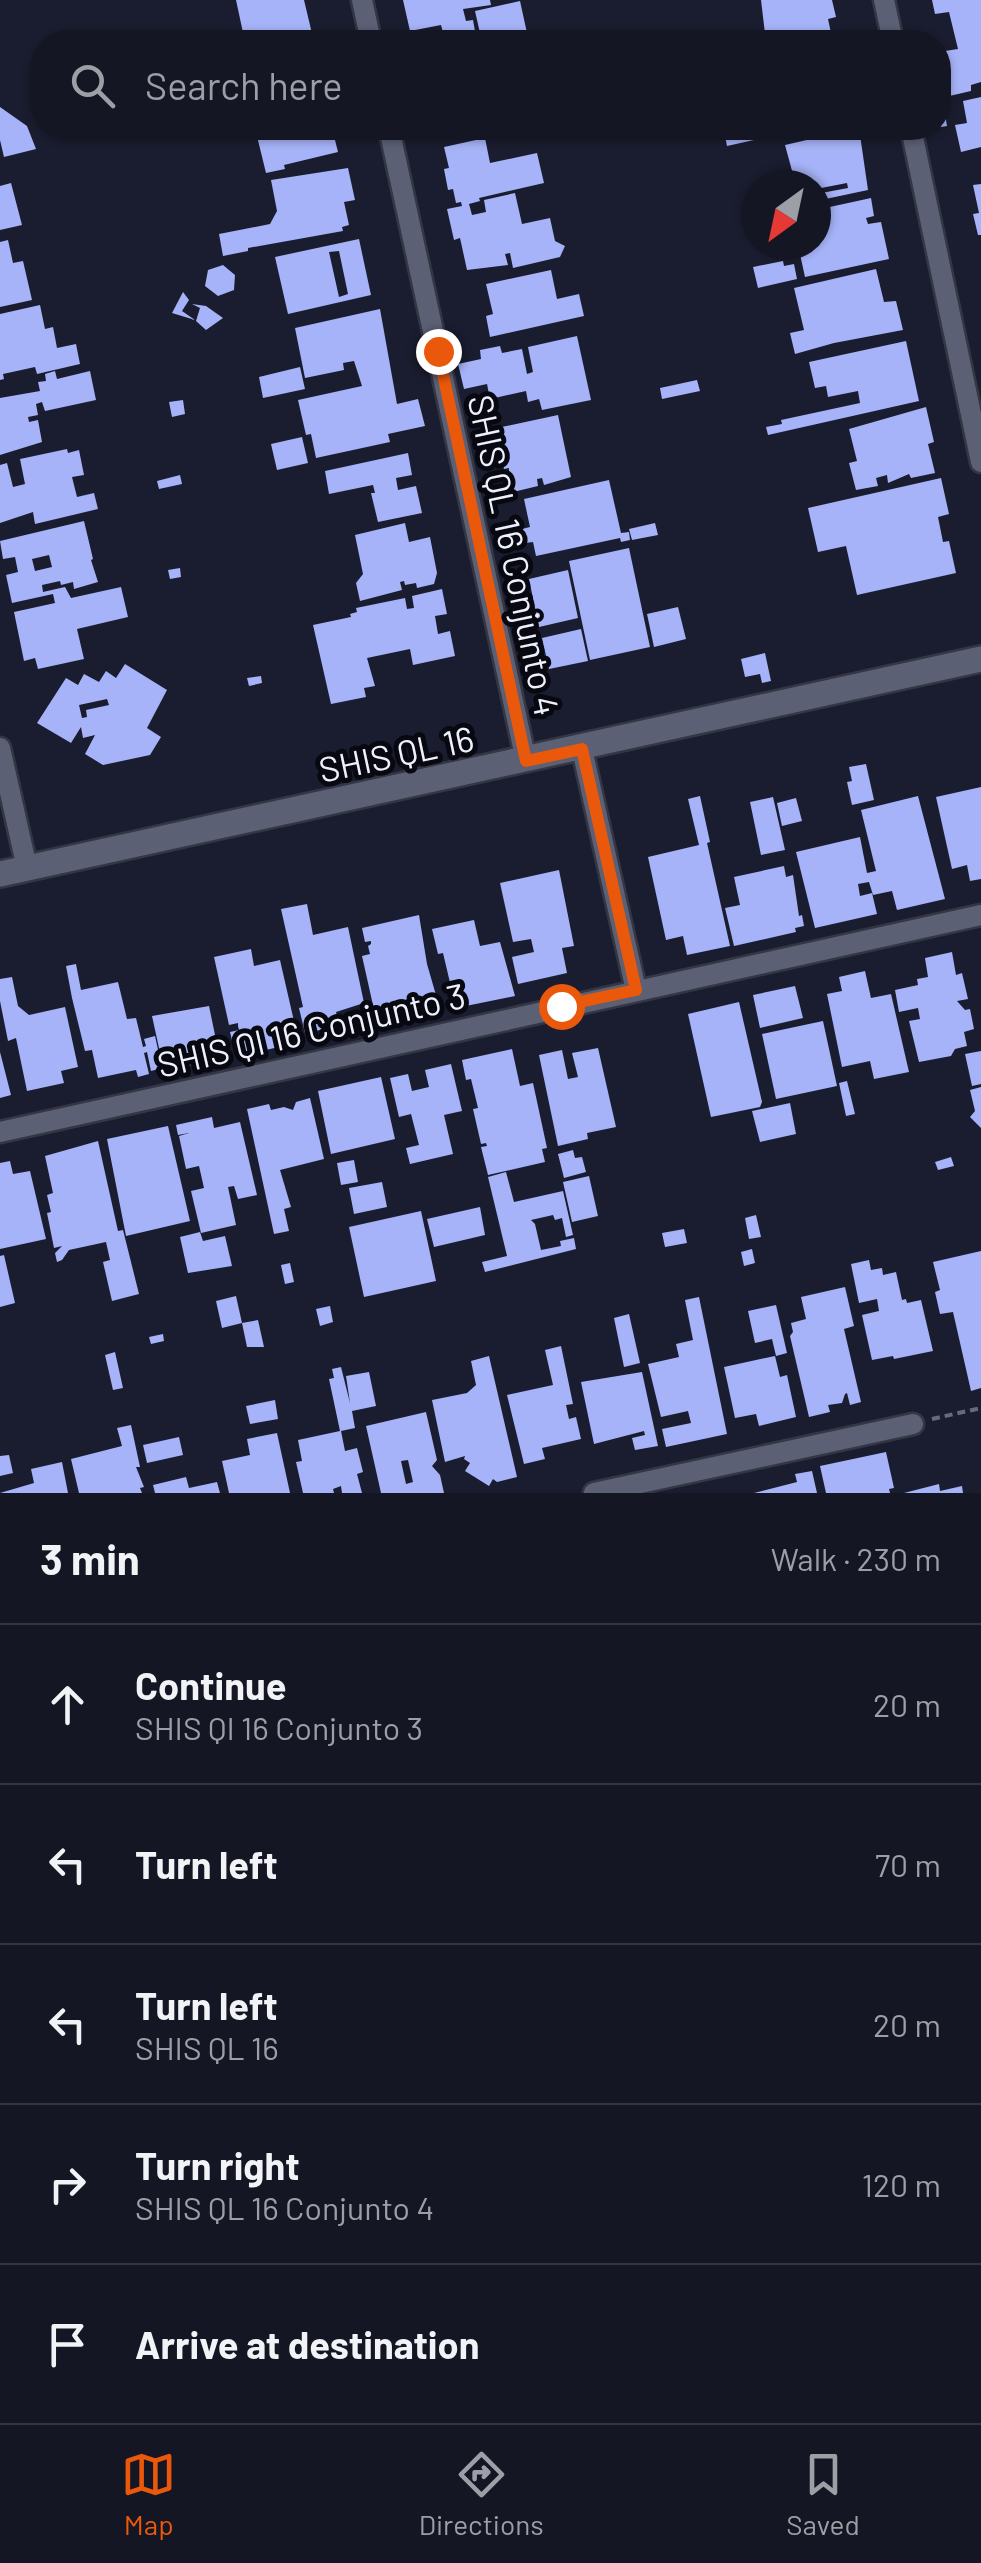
<!DOCTYPE html>
<html lang="en">
<head>
<meta charset="utf-8">
<style>
	:root { --surface:#141623; --page:#212330; --text:#f1f3f6; --muted:#9d9fa6; --line:#333541; --accent:#ea580c }
	body { margin:0; font-family:Barlow,sans-serif; background:var(--page); color:var(--text) }
	.compass { position:absolute; left:741px; top:170px; width:90px; height:90px; border-radius:50%; background:var(--surface); box-shadow:0 2px 8px #0004; rotate:213deg }
	.stop { position:absolute; width:30px; height:30px; margin:-22px; border:8px solid #ea580c; border-radius:50%; background:#fff }
	.stop.end { background:#ea580c; border-color:#fff; box-shadow:0 2px 10px #0008 }
	.list { margin:0; padding:0; list-style:none }
	h2 { display:flex; justify-content:space-between; align-items:center; height:130px; margin:0; padding:0 40px; font-size:42px }
	h2 small { font-size:32px; font-weight:400; color:var(--muted) }
	.list li { display:grid; grid-template-columns:65px 1fr auto; gap:30px; align-items:center; box-sizing:border-box; height:160px; padding:0 40px; border-top:2px solid var(--line) }
	.list b { display:block; font-size:38px; white-space:nowrap }
	.list p { margin:0; font-size:32px; white-space:nowrap; color:var(--muted) }
	.list em { font-size:32px; font-style:normal; color:var(--muted) }
	.icon { flex:none; width:55px; height:55px; fill:none; stroke:currentColor; stroke-width:2; stroke-linecap:round; stroke-linejoin:round }
	.map { position:relative; flex:none; width:981px; height:1493px; overflow:hidden }
	.search { position:absolute; background:var(--surface); box-shadow:0 2px 8px #0004; left:30px; right:30px; top:30px; height:110px; display:flex; align-items:center; gap:25px; box-sizing:border-box; padding:0 35px; border-radius:40px; color:var(--muted); font-size:38px }
	.sheet { height:930px; background:var(--surface) }
	nav { display:flex; justify-content:space-around; align-items:center; box-sizing:border-box; height:140px; border-top:2px solid var(--line); background:var(--surface); font-size:28px; color:var(--muted) }
	nav a { display:grid; justify-items:center; gap:5px }
	nav .on { color:var(--accent) }
	.map>svg:first-child { display:block }
	.building { fill:#a6b3f8; fill-rule:evenodd }
	.lines { fill:none; stroke-linecap:round; stroke-linejoin:round }
	.minor-casing { stroke:#343644; stroke-width:25 }
	.tertiary-casing { stroke:#343644; stroke-width:30 }
	.path { stroke:#686a7a; stroke-width:4; stroke-dasharray:8 5; stroke-linecap:butt }
	.minor { stroke:#5b6075; stroke-width:20 }
	.tertiary { stroke:#5b6075; stroke-width:25 }
	.route { stroke:#ea580c; stroke-width:12 }
	.labels { text-anchor:middle; dominant-baseline:central; stroke-width:10; stroke-linejoin:round; paint-order:stroke }
	.street-label { font-size:35px; fill:#eef0fd; stroke:#070810 }
</style>
</head>
<body>
<div class="map">
<svg width="981" height="1493" viewBox="0 0 981 1493">
	<rect width="100%" height="100%" fill="#1a1d2f"/>
	<path class="building" d="M236 0H304L314 42H245Z
		M403 0H490L491 5 463 9 466 21 473 20 477 42H455L453 34 444 36 441 25 410 31Z
		M761 0H832L836 17 828 19 833 42H766Z
		M932 0H981V82L971 85V91L945 97 943 84 938 85V64L947 63 945 51 958 49 949 12 935 14Z
		M520 1 527 33 482 42 475 11Z
		M981 97V147L961 152 955 125 967 123 963 101Z
		M0 107 27 126 36 149 4 157 0 140Z
		M944 108 947 126 941 127 938 109Z
		M255 128H332L338 152 284 165 285 169 266 173Z
		M738 128H793L794 131 727 146 724 131Z
		M859 128 868 190 816 201V194L848 188 847 183 816 189V185H771L794 178 785 145Z
		M485 138 490 163 537 153 544 183 479 198 480 201 469 204 472 215 486 212 484 200 515 193 522 224 550 218 555 241 565 246 560 257 513 268 510 253 505 254 508 265 467 270 460 238 454 240 447 209 462 206 461 202 456 203 453 189 448 190 444 169 449 168 444 147Z
		M348 168 355 200 344 202 349 225 342 227 343 231 248 248V251L223 256 219 234 270 224 277 211 271 180Z
		M11 183 22 225 0 230V186Z
		M981 184V235H978L973 214 979 213 973 185Z
		M871 198 874 216 866 218 868 224 881 222 889 259 805 277 798 245H816V210Z
		M359 239 371 295 288 314 275 257ZM339 251 348 294 339 297 329 252Z
		M8 240 13 263 23 261 32 300 0 307V242Z
		M783 261 784 266 794 264 797 279 758 288 753 267Z
		M223 265 235 275 234 290 218 296 205 286 208 270Z
		M876 269 884 302 896 301 903 330 834 343 795 354 790 333 804 330 794 288Z
		M551 270 557 299 579 294 584 316 490 337 486 316 493 314 486 284Z
		M183 292 189 300 182 311 195 320 172 313Z
		M192 304 206 306 223 318 206 330 196 321 200 308Z
		M40 305 45 329 53 327 57 348 76 344 80 364 37 374 35 367 3 374 4 379 0 380V314Z
		M380 309 397 404 418 399 425 426 388 434 390 442 316 458 311 434 306 435 298 400 362 386 354 361 343 363 344 370 305 378 295 328Z
		M577 336 591 400 542 410 539 399 528 402 526 391 490 399 487 384 464 389 458 364 481 359 480 350 500 346 502 353 522 349 527 374 533 372 528 347Z
		M906 341 919 401 768 435 766 427 782 424 781 420 860 403 858 391 828 397 826 386 815 388 809 362Z
		M300 367 305 389 263 398 259 377Z
		M55 371 57 379 90 371 96 400 45 411 42 402 36 404 38 415 28 417 29 422 38 420 42 442 0 455V398L40 391 38 382 46 381 45 374Z
		M697 380 700 391 662 399 660 388Z
		M183 400 185 414 172 417 169 402Z
		M926 407 934 442 928 444 935 473 911 478 909 474 888 483 887 475 876 478 878 486 856 490 849 463 857 461 849 429Z
		M558 415 571 477 544 485 542 478 537 479 538 486 509 493V468L504 469 501 455 484 458 478 432Z
		M302 437 308 463 277 470 271 444Z
		M67 449 68 453 79 450 84 475 72 477 77 497 94 493 98 509 35 524 33 512 0 523V465L7 463 13 487 25 484 20 459Z
		M408 453 412 475 396 478 398 490 416 486 422 513 378 522 371 493H375L373 485 329 494 325 471Z
		M180 475 182 484 159 489 157 481Z
		M941 478 949 514 938 517 943 542 949 541 956 573 857 595 846 546 818 552 808 508Z
		M609 480 621 533 629 532 630 540 621 542 620 538 536 556 533 542 525 543 522 529 530 527 524 499Z
		M84 521 93 559 91 560 98 582 74 589 73 582 61 585 60 581 42 585 43 592 65 587 71 598 121 587 128 617 77 629 84 659 38 669 35 658 24 661 14 612 55 603 53 594 12 603 6 575 18 572 15 557 3 559 0 541ZM49 555 52 567 35 571 32 559Z
		M405 523 409 542 430 537 437 573 434 584 417 588 416 583 405 585 404 581 400 582 402 590 360 601 356 583 363 574 355 535Z
		M655 523 658 535 632 540 629 529Z
		M629 548 650 647 590 660 569 561Z
		M180 568 181 577 170 579 168 570Z
		M568 570 578 618 539 627 529 579Z
		M442 589 447 614 435 616 438 634 450 631 455 656 413 665 410 649 367 658 375 686 364 688 366 697 331 704 313 625 351 617 350 614 357 612 356 608 405 598 407 609 414 608 412 596Z
		M678 607 686 639 654 647 647 614Z
		M581 629 588 661 549 669 542 638Z
		M765 653 771 681 762 683 760 674 745 677 741 659Z
		M125 664 167 690 147 728 161 737 150 755 103 765 85 754 95 735 83 738 81 727 71 743 37 723 66 678 78 685 84 674 99 682 106 671 116 678ZM107 699 109 705 86 710 87 717 82 718 79 705Z
		M261 676 262 683 249 686 247 678Z
		M866 764 874 800 852 805 847 782 852 781 849 767Z
		M981 787V879L970 881 967 865 952 869 936 797Z
		M700 796 710 842 707 843 730 946 687 955 683 936 666 940 648 857 699 845 688 799Z
		M918 796 945 899 897 910 892 891 873 895 869 882 858 884 860 896 872 893 877 914 815 928 796 852 860 837 867 873 876 871 861 810Z
		M773 797 785 850 761 855 750 802Z
		M796 798 802 821 782 826 777 803Z
		M784 866 786 877 793 875 799 916 802 915 804 926 795 928 796 932 734 946 725 908 740 905 734 877Z
		M559 870 574 946 562 948 567 973 518 984 512 957 534 952 531 939 513 942 500 883Z
		M307 904 313 935 348 927 364 1003 336 1012 340 1026 305 1033 299 1008 303 1007 281 909Z
		M419 915 427 964 440 1009 377 1023 362 956 370 954 368 946 371 944V941L365 942 362 928Z
		M474 920 480 946 500 942 515 996 456 1008 443 953 438 954 432 929Z
		M251 949 254 966 280 960 296 1030 281 1033 283 1046 236 1057 230 1032 239 1030 238 1026V1023L229 1025 214 957Z
		M952 952 956 975 962 973 968 999 957 1001 965 1010 970 1009 974 1029 964 1032 967 1046 955 1049 951 1056 919 1062 909 1021 920 1019 918 1008 899 1012 895 990 918 985 917 979 928 977 925 958Z
		M76 964 81 990 118 982 127 1019 136 1018 143 1047 146 1046 144 1039 155 1036 162 1068 151 1071 147 1052 144 1053 149 1074 138 1077 136 1070 98 1078 92 1050 85 1051 72 998 66 966Z
		M865 971 871 998 891 994 909 1072 874 1079 870 1061 842 1067 827 994 842 991 839 977Z
		M12 977 18 1006 29 1015 65 1007 78 1067 61 1071 64 1083 27 1091 16 1038 8 1041 0 1001V979Z
		M795 986 803 1018 760 1028 753 995Z
		M739 1002 762 1102 760 1107 711 1117 688 1014Z
		M209 1006 220 1059 164 1071 152 1016Z
		M823 1021 837 1086 776 1099 762 1034Z
		M598 1048 616 1127 587 1133 588 1139 558 1146 539 1055 562 1050 568 1079 578 1077 572 1053Z
		M512 1049 520 1086 533 1083 547 1148 542 1149 545 1162 488 1175 481 1147 487 1146 486 1143 481 1144 473 1109 478 1108 471 1079 466 1080 462 1060Z
		M981 1051V1084L972 1086 965 1054Z
		M0 1052 11 1095 0 1098Z
		M451 1064 462 1111 444 1115 453 1154 410 1164 406 1148 419 1145 411 1114 399 1117 390 1078 408 1074 412 1091 429 1087 425 1070Z
		M381 1077 395 1139 331 1154 318 1091Z
		M847 1081 855 1114 846 1116 839 1083Z
		M981 1087V1128L970 1117 975 1111 970 1090Z
		M310 1098 324 1159 280 1170 291 1207 284 1209 289 1231 274 1234 247 1109 269 1104 271 1110 284 1107 293 1110 296 1102Z
		M790 1103 796 1134 760 1142 752 1111Z
		M212 1117 214 1128 240 1122 257 1195 238 1199 234 1186 228 1187 236 1225 201 1233 191 1191 204 1188 199 1166 186 1169 179 1136 189 1133 178 1135 176 1125Z
		M168 1126 190 1221 126 1236 107 1139Z
		M98 1141 118 1231 123 1230 139 1294 112 1301 103 1262 110 1260 106 1242 69 1250 62 1260 57 1262 55 1253 62 1246 54 1248 47 1213 51 1212 47 1195 53 1193 45 1156Z
		M573 1150 575 1158 582 1157 586 1172 564 1178 558 1154Z
		M951 1157 954 1166 938 1170 935 1162Z
		M354 1160 358 1182 341 1185 337 1163Z
		M10 1161 13 1174 30 1171 46 1239 0 1249V1163Z
		M506 1172 514 1202 563 1191 573 1235 566 1237 562 1218 555 1220 553 1215 531 1220 535 1224 541 1250 561 1246 560 1241 574 1238 576 1249 485 1272 482 1262 507 1256 488 1177Z
		M589 1176 598 1216 572 1222 563 1182Z
		M382 1182 387 1207 354 1214 349 1188Z
		M480 1207 485 1235 434 1247 427 1219Z
		M421 1211 436 1281 364 1297 349 1227Z
		M756 1215 761 1237 749 1239 745 1218Z
		M684 1229 687 1243 665 1247 662 1233Z
		M200 1232 203 1241 225 1236 232 1266 188 1273 180 1237Z
		M752 1249 755 1263 744 1266 741 1252Z
		M981 1251V1388L971 1391 953 1312 940 1314 935 1292 940 1290 933 1262Z
		M4 1255 15 1303 0 1307V1256Z
		M869 1260 871 1270 882 1268 883 1275 896 1272 902 1300 906 1299 907 1303 921 1300 933 1351 894 1359 893 1356 872 1360 862 1315 879 1311 877 1299 859 1303 851 1264Z
		M290 1263 294 1282 285 1284 281 1265Z
		M845 1287 854 1326 844 1329 861 1402 850 1405 847 1393 845 1394 842 1403 828 1405 830 1412 809 1417 790 1336 793 1332 791 1323 806 1319 801 1297Z
		M236 1296 242 1323 258 1320 264 1347H247L242 1323 222 1328 216 1301Z
		M699 1297 727 1434 666 1447 662 1429 691 1423 688 1411 661 1417 648 1364 679 1357 676 1344 693 1340 685 1300Z
		M776 1305 787 1353 776 1356 772 1339 755 1343 748 1311Z
		M330 1306 333 1322 320 1326 316 1309Z
		M629 1314 640 1363 624 1367 614 1318Z
		M163 1334 164 1341 151 1344 149 1337Z
		M561 1346 573 1404 566 1405 569 1419 576 1417 581 1439 542 1448 545 1459 524 1464 507 1395 553 1385 545 1350Z
		M115 1352 123 1388 113 1390 105 1355Z
		M489 1356 517 1477 497 1482 493 1479 489 1486 465 1471 470 1463 464 1459 465 1456 445 1462 432 1400 467 1393 476 1385 471 1361Z
		M775 1356 780 1377 787 1375 796 1417 759 1426 756 1414 735 1418 724 1367Z
		M341 1367 350 1403 346 1376 369 1372 376 1406 352 1411 355 1428 341 1431 345 1451 357 1448 363 1472 357 1474 362 1493H342L341 1486 333 1489 334 1493H303L296 1462 302 1461 298 1440 340 1431 329 1379 334 1378 332 1369Z
		M642 1372 658 1446 635 1450 632 1438 645 1435 644 1431 594 1444 581 1382Z
		M275 1400 278 1419 250 1424 246 1406Z
		M426 1412 437 1460 432 1466 440 1475 444 1493H381L366 1426ZM408 1460 413 1482 406 1484 401 1461Z
		M131 1425 140 1467H136L144 1487 140 1488 142 1493H79L71 1459 122 1446 117 1428Z
		M277 1433 290 1493H229L222 1461 250 1455 247 1439Z
		M179 1437 183 1455 147 1463 143 1445Z
		M886 1452 894 1488 889 1489 890 1493H826L820 1466Z
		M9 1455 13 1473 0 1476V1456Z
		M62 1462 68 1493H0L34 1483 31 1469Z
		M812 1471 817 1493H754L797 1482 795 1474Z
		M186 1477 189 1488 217 1482 220 1493H155L153 1485Z
		M939 1484 940 1491 962 1486 963 1493H904Z"/>
	<g class="lines">
		<defs>
			<path id="minor" d="M362 0 371 42
				M884 0 893 42
				M389 128 526 761
				M911 128 981 462
				M0 748 27 868
				M582 749 636 990
				M0 1132 981 915
				M594 1493 913 1424"/>
			<path id="tertiary" d="M0 874 981 659"/>
		</defs>
		<use href="#minor" class="minor-casing"/>
		<use href="#tertiary" class="tertiary-casing"/>
		<path class="path" d="M932 1419 981 1408"/>
		<use href="#minor" class="minor"/>
		<use href="#tertiary" class="tertiary"/>
	</g>
	<g class="lines">
		<path class="route" d="M438 351 526 761 582 749 636 990 561 1006"/>
	</g>
	<g class="labels">
		<g class="street-label">
			<text transform="translate(515 555) rotate(78)">SHIS QL 16 Conjunto 4</text>
			<text transform="translate(396 753) rotate(-12)">SHIS QL 16</text>
			<text transform="translate(311 1029) rotate(-13)">SHIS QI 16 Conjunto 3</text>
		</g>
	</g>
</svg>
<svg class="compass" viewBox="-18 -18 36 36"><path d="M0-13l5 13h-10z" fill="#e53935"/><path d="M0 13l5-13h-10z" fill="#9d9fa6"/></svg>
<div class="stop" style="left:561px;top:1006px"></div>
<div class="stop end" style="left:438px;top:351px"></div>
<div class="search"><svg class="icon" aria-label="search" viewBox="0 0 24 24"><circle cx="10" cy="10" r="6"/><path d="M15 15l6 6"/></svg>Search here</div>
</div>
<section class="sheet">
<h2>3 min<small>Walk · 230 m</small></h2>
<ul class="list">
<li><svg class="icon" aria-label="ahead" viewBox="0 0 24 24"><path d="M12 20V5M6 11l6-6 6 6"/></svg><div><b>Continue</b><p>SHIS QI 16 Conjunto 3</p></div><em>20 m</em></li>
<li><svg class="icon" aria-label="left" viewBox="0 0 24 24"><path d="M17 20v-9H6M10 6l-5 5 5 5"/></svg><div><b>Turn left</b></div><em>70 m</em></li>
<li><svg class="icon" aria-label="left" viewBox="0 0 24 24"><path d="M17 20v-9H6M10 6l-5 5 5 5"/></svg><div><b>Turn left</b><p>SHIS QL 16</p></div><em>20 m</em></li>
<li><svg class="icon" aria-label="right" viewBox="0 0 24 24"><path d="M7 20v-9h11M14 6l5 5-5 5"/></svg><div><b>Turn right</b><p>SHIS QL 16 Conjunto 4</p></div><em>120 m</em></li>
<li><svg class="icon" aria-label="arrive" viewBox="0 0 24 24"><path d="M6 21V4h12l-3 4 3 4H6"/></svg><div><b>Arrive at destination</b></div></li>
</ul>
</section>
<nav>
<a class="on"><svg class="icon" aria-label="map" viewBox="0 0 24 24"><path d="M3 6l6-2 6 2 6-2v14l-6 2-6-2-6 2zM9 4v14M15 6v14"/></svg>Map</a>
<a><svg class="icon" aria-label="directions" viewBox="0 0 24 24"><path d="M12 3l9 9-9 9-9-9zM9 14v-3h6M13 9l2 2-2 2"/></svg>Directions</a>
<a><svg class="icon" aria-label="saved" viewBox="0 0 24 24"><path d="M7 4h10v16l-5-4-5 4z"/></svg>Saved</a>
</nav>
</body>
</html>
